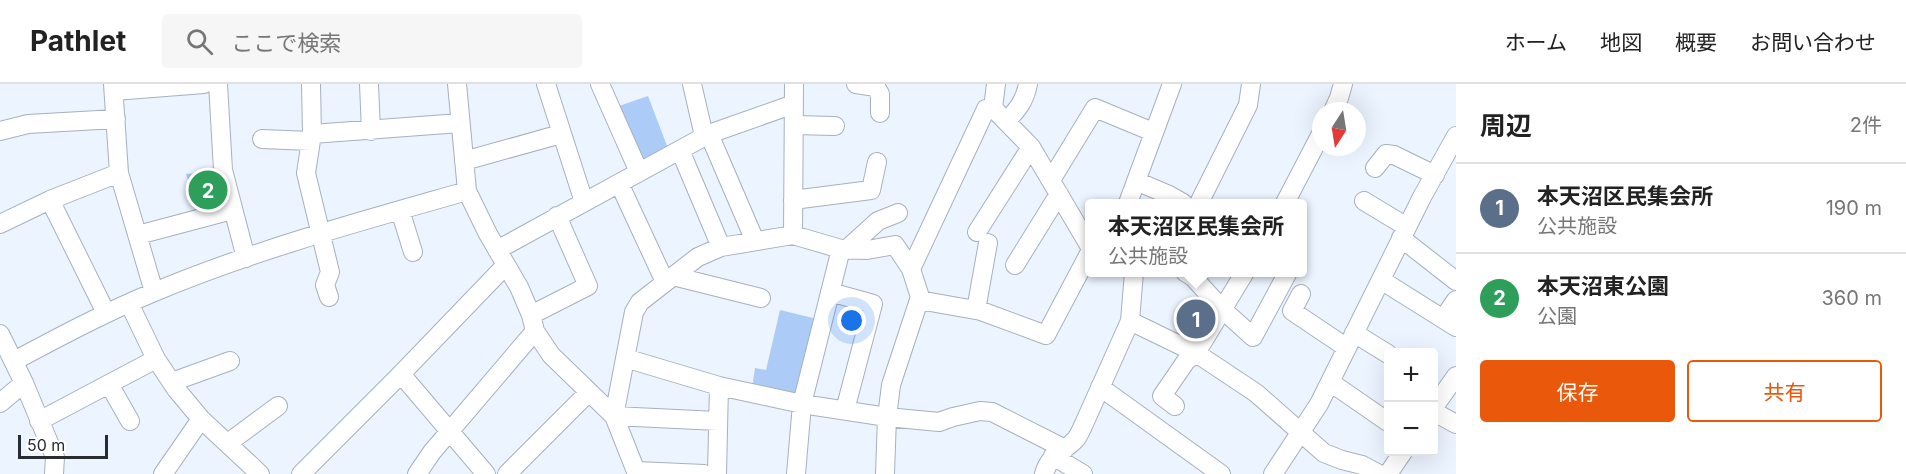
<!DOCTYPE html>
<html lang="ja">
<head>
<meta charset="utf-8">
<style>
	:root { --surface:#fff; --page:#f6f6f6; --text:#222; --muted:#767676; --line:#e0e0e0; --accent:#ea580c }
	body { margin:0; font-family:Inter,"Noto Sans JP",sans-serif; background:var(--page); color:var(--text) }
	.controls { position:absolute; right:18px; bottom:18px; display:grid; overflow:hidden; border-radius:6px; box-shadow:0 6px 24px #0002 }
	.controls button { width:54px; height:54px; display:grid; place-items:center; padding:0; border:0; border-bottom:2px solid var(--line); background:var(--surface); color:var(--text); font:30px sans-serif }
	.compass { position:absolute; left:1312px; top:18px; width:54px; height:54px; border-radius:50%; background:var(--surface); box-shadow:0 6px 24px #0002; rotate:192deg }
	.scale { position:absolute; left:18px; bottom:15px; width:90px; box-sizing:border-box; padding-left:6px; border:3px solid #282b30; border-top:0; font-size:16px; line-height:21px; white-space:nowrap; color:#282b30; -webkit-text-stroke:4px #fff; paint-order:stroke }
	.you { position:absolute; left:852px; top:237px; width:21px; height:21px; margin:-15px; border:4px solid #fff; border-radius:50%; background:#1a73e8; box-shadow:0 0 0 9px #1a73e833 }
	.badge { display:grid; place-items:center; width:39px; height:39px; border-radius:50%; background:var(--accent); color:#fff; font-size:20px; font-weight:700 }
	.pin { position:absolute; translate:-50% -50%; border:3px solid #fff; box-shadow:0 2px 6px #0006 }
	.popup { position:absolute; left:1085px; top:115px; width:222px; height:78px; box-sizing:border-box; display:grid; place-content:center; border-radius:6px; background:var(--surface); filter:drop-shadow(0 2px 4px #0005); font-size:20px; white-space:nowrap; color:var(--muted) }
	.popup b { font-size:22px; color:var(--text) }
	.popup::after { content:''; position:absolute; left:50%; top:100%; margin-left:-12px; border:12px solid transparent; border-top-color:var(--surface) }
	.list { margin:0; padding:0; list-style:none }
	h2 { display:flex; justify-content:space-between; align-items:center; height:78px; margin:0; padding:0 24px; font-size:26px }
	h2 small { font-size:20px; font-weight:400; color:var(--muted) }
	.list li { display:grid; grid-template-columns:39px 1fr auto; gap:18px; align-items:center; box-sizing:border-box; height:90px; padding:0 24px; border-top:2px solid var(--line) }
	.list b { display:block; font-size:22px; white-space:nowrap }
	.list p { margin:0; font-size:20px; white-space:nowrap; color:var(--muted) }
	.list em { font-size:20px; font-style:normal; color:var(--muted) }
	.actions { display:flex; gap:12px; padding:18px 24px }
	.actions a { flex:1; padding:14px 0; border:2px solid var(--accent); border-radius:6px; text-align:center; font-size:21px; color:var(--accent) }
	.actions .main { background:var(--accent); color:#fff }
	.icon { flex:none; width:33px; height:33px; fill:none; stroke:currentColor; stroke-width:2; stroke-linecap:round; stroke-linejoin:round }
	.map { position:relative; flex:none; width:1456px; height:390px; overflow:hidden }
	header { display:flex; align-items:center; gap:36px; box-sizing:border-box; height:84px; padding:0 30px; background:var(--surface); border-bottom:2px solid var(--line) }
	header strong { font-size:28px }
	nav { display:flex; gap:33px; margin-inline-start:auto; font-size:21px }
	.search { width:420px; height:54px; background:var(--page); display:flex; align-items:center; gap:15px; box-sizing:border-box; padding:0 21px; border-radius:6px; color:var(--muted); font-size:22px }
	main { display:flex }
	aside { flex:1; background:var(--surface) }
	.map>svg:first-child { display:block }
	.green { fill:#accbf7 }
	.lines { fill:none; stroke-linecap:round; stroke-linejoin:round }
	.minor-casing { stroke:#a7b0bd; stroke-width:20 }
	.minor { stroke:#fff; stroke-width:18 }
</style>
</head>
<body>
<header>
<strong>Pathlet</strong>
<div class="search"><svg class="icon" aria-label="search" viewBox="0 0 24 24"><circle cx="10" cy="10" r="6"/><path d="M15 15l6 6"/></svg>ここで検索</div>
<nav><a>ホーム</a><a>地図</a><a>概要</a><a>お問い合わせ</a></nav>
</header>
<main>
<div class="map">
<svg width="1456" height="390" viewBox="0 0 1456 390">
	<rect width="100%" height="100%" fill="#ecf4ff"/>
	<path class="green" d="M648 12 669 67 641 83 613 24Z
		M219 87 229 121 199 130 186 90Z
		M780 226 817 235 797 314 752 304 755 284 766 286Z"/>
	<g class="lines">
		<defs>
			<path id="minor" d="M113 0 119 89 154 208
				M218 0 223 86 246 174
				M311 0 312 50 306 89 330 188 325 201 329 213
				M369 0 371 47
				M457 0 467 107 488 150 519 203 531 231 535 247 551 271 614 332 637 390
				M546 0 584 118
				M600 0 639 88
				M692 0 704 52
				M856 0 876 3 880 10V29
				M114 7 204 0
				M993 24 1031 63 1090 163
				M1333 27 1339 14 1343 0
				M1006 37C1018 26 1025 16 1028 0
				M794 41 835 42
				M0 47 28 40 116 35
				M312 50 460 39
				M709 50 755 157
				M262 55 311 57
				M680 66 721 163
				M464 77 561 50
				M1375 84 1386 70 1394 71 1435 91
				M1051 96 1095 24 1153 48
				M1136 97 1169 111 1183 119
				M619 99 665 198
				M50 116 106 229
				M793 116 871 106 877 78
				M1364 117 1407 143
				M1128 119 1172 0
				M1199 119 1248 21 1251 0
				M1285 119 1321 50
				M400 126 413 168
				M0 140 50 116 119 89
				M977 148 1031 63
				M138 151 232 126
				M793 151 841 165 867 166 895 161 911 185 920 213 891 301 887 333 885 390
				M1401 154 1456 197
				M847 165 878 137 898 129
				M497 166 709 50 794 20
				M1015 181 1059 110
				M911 185 986 25 993 24 996 0
				M1185 188 1193 193 1222 225 1253 253 1287 190
				M673 192 761 214
				M1381 196 1456 243
				M830 208 873 220 845 326
				M1301 210 1292 227 1347 264
				M919 216 981 227 1046 251 1090 168
				M129 219 156 275 176 305 201 335 260 390
				M976 226 988 159
				M531 231 588 202 557 132
				M1443 235 1456 216
				M1130 237 1196 269 1256 309 1324 369 1342 376 1362 381 1379 390
				M1354 249 1388 270
				M0 250 24 299 55 373 54 390
				M625 274 719 302 802 320 887 333 939 338 953 333 980 327 992 328 1065 365
				M14 277C59 253 104 229 152 209 254 166 362 137 467 107
				M401 290 486 390
				M172 298 230 277
				M1330 298 1388 338
				M109 300 130 337
				M1100 303 1221 390
				M0 319 24 299
				M1175 322 1162 312 1186 277 1196 269 1245 188
				M1434 323 1456 292
				M1434 328 1456 340
				M39 337 156 275
				M718 337 614 332 634 228 640 218 698 173 721 163 793 151 794 0
				M228 359 278 322
				M1053 372 1083 390
				M637 387 704 390
				M163 390 201 335
				M301 390 401 290 506 181
				M417 390 432 368 535 247
				M507 390 589 308
				M717 390 719 302
				M796 390 802 320 841 165
				M1044 390C1050 369 1063 369 1076 355 1079 351 1081 346 1083 342L1130 237 1134 188
				M1273 390 1319 320 1422 113 1456 52
				M1388 390 1403 368"/>
		</defs>
		<use href="#minor" class="minor-casing"/>
		<use href="#minor" class="minor"/>
	</g>
</svg>
<div class="controls">
<button>+</button>
<button>−</button>
</div>
<svg class="compass" viewBox="-18 -18 36 36"><path d="M0-13l5 13h-10z" fill="#e53935"/><path d="M0 13l5-13h-10z" fill="#767676"/></svg>
<div class="scale">50 m</div>
<div class="you"></div>
<div class="pin badge" style="left:1196px;top:235px;background:#5c6f8a">1</div>
<div class="popup"><b>本天沼区民集会所</b>公共施設</div>
<div class="pin badge" style="left:208px;top:106px;background:#2e9e5b">2</div>
</div>
<aside>
<h2>周辺<small>2件</small></h2>
<ul class="list">
<li><span class="badge" style="background:#5c6f8a">1</span><div><b>本天沼区民集会所</b><p>公共施設</p></div><em>190 m</em></li>
<li><span class="badge" style="background:#2e9e5b">2</span><div><b>本天沼東公園</b><p>公園</p></div><em>360 m</em></li>
</ul>
<div class="actions"><a class="main">保存</a><a>共有</a></div>
</aside>
</main>
</body>
</html>
